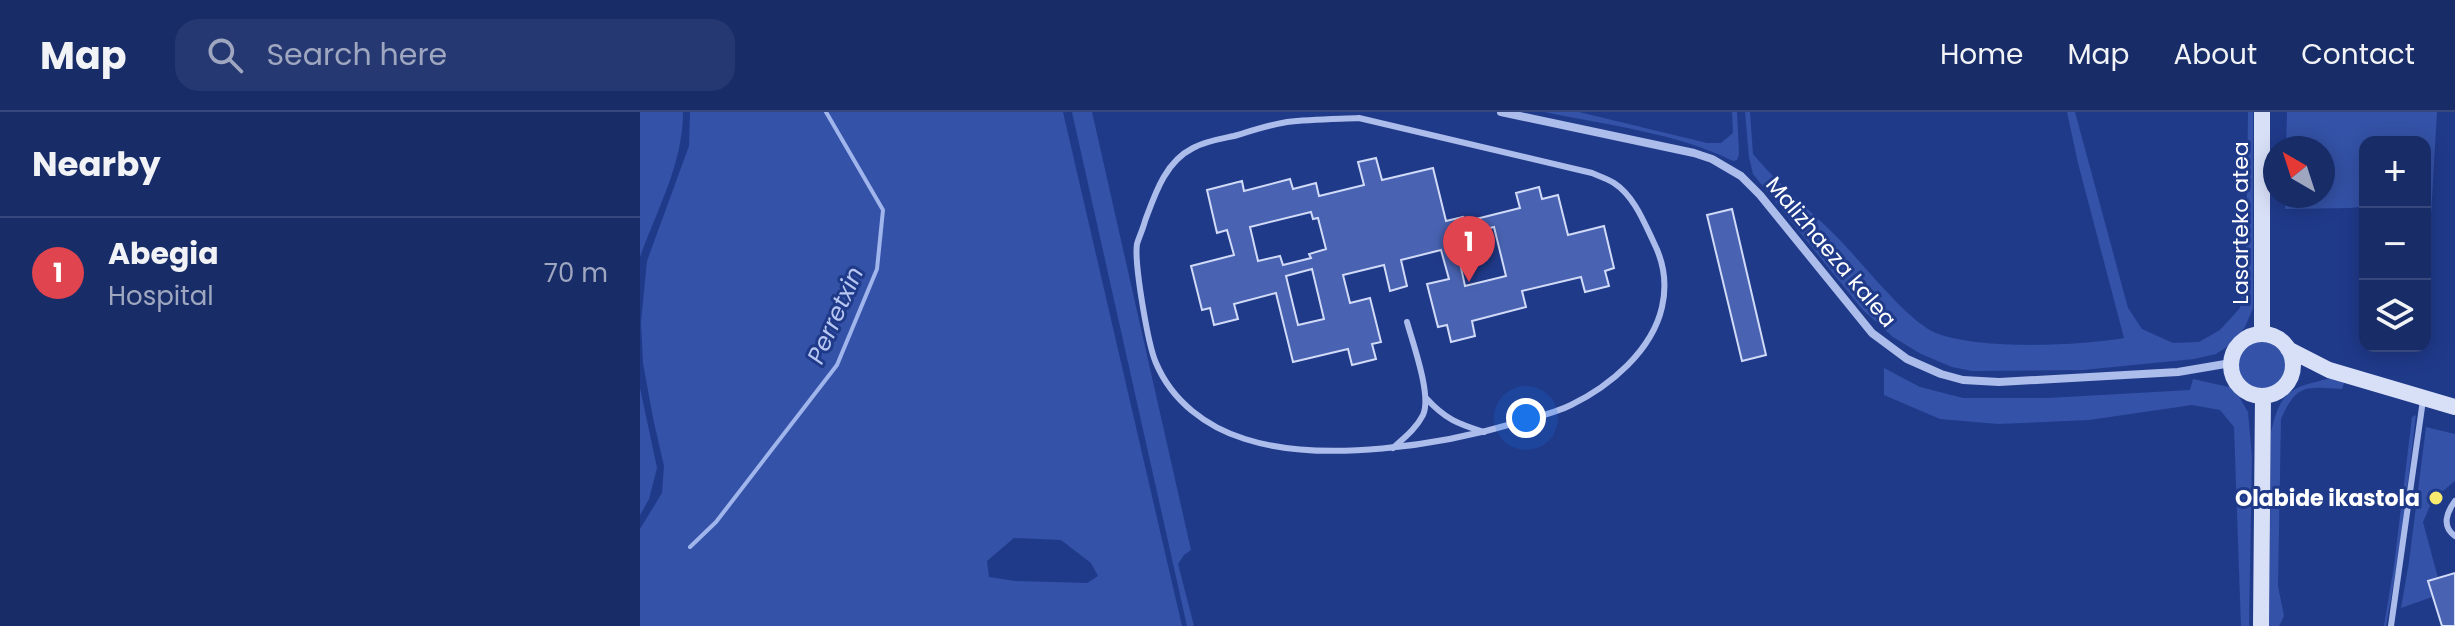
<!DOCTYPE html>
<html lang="en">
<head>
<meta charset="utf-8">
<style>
	:root { --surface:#182c68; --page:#253871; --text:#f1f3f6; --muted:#9fa7c0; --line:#36487c; --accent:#90b9f0 }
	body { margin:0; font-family:Poppins,sans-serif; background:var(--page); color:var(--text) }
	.controls { position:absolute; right:24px; top:24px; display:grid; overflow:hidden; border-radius:16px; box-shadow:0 4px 20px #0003 }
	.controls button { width:72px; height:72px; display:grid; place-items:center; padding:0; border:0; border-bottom:2px solid var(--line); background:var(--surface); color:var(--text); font:40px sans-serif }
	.compass { position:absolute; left:1623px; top:24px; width:72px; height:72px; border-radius:50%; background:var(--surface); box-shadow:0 4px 20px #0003; rotate:321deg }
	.you { position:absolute; left:886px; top:306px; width:28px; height:28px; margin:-20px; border:6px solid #fff; border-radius:50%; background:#1a73e8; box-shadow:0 0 0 12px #1a73e833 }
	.badge { display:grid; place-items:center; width:52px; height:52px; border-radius:50%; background:var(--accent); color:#fff; font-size:26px; font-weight:700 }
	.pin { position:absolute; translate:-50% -66px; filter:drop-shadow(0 2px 4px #0008) }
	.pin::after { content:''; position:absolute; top:42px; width:28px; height:24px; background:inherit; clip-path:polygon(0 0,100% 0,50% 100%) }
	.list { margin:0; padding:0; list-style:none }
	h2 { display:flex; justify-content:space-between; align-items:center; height:104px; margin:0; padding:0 32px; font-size:34px }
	h2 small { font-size:26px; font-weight:400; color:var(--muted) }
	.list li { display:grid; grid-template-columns:52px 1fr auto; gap:24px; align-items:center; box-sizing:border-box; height:112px; padding:0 32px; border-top:2px solid var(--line) }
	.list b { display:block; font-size:30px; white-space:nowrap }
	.list p { margin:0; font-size:26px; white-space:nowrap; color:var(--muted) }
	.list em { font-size:26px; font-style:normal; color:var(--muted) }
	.icon { flex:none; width:44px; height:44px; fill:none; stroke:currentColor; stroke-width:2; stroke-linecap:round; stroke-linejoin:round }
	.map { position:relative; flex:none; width:1815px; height:514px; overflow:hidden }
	header { display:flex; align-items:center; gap:48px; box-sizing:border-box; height:112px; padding:0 40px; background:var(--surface); border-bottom:2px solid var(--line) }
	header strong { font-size:38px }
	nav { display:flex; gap:44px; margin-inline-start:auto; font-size:28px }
	.search { width:560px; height:72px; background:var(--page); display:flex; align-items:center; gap:20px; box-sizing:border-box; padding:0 28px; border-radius:24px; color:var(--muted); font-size:30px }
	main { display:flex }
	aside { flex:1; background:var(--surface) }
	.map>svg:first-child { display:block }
	.green { fill:#3452a7; fill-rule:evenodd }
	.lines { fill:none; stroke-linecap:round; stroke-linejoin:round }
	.stream { stroke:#a0b5ec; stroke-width:4 }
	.building { fill:#4963b2; stroke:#d1dbf8; stroke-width:2; fill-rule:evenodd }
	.lane { stroke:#acbceb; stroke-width:6 }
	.street { stroke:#acbceb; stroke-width:8 }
	.secondary { stroke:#d8e0f8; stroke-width:16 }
	.poi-dot { fill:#f8eb6d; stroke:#203a8a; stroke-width:3 }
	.labels { text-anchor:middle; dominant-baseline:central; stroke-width:6; stroke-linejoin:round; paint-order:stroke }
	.street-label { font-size:22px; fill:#fff; stroke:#203a8a }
	.poi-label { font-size:22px; font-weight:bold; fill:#fff; stroke:#203a8a; text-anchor:end }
	.water-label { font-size:24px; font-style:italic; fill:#b8c7f2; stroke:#203a8a }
</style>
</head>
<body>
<header>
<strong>Map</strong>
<div class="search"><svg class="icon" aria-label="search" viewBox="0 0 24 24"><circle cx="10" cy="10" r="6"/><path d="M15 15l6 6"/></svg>Search here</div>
<nav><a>Home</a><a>Map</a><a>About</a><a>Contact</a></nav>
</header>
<main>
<aside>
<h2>Nearby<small></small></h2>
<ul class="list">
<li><span class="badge" style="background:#e0444e">1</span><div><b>Abegia</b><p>Hospital</p></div><em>70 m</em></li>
</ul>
</aside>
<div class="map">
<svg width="1815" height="514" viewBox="0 0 1815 514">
	<rect width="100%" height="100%" fill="#203a8a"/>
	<path class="green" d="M0 0H43C43 52 17 97 0 145Z
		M50 0H423L542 514H0V417L22 381 24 354 13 306 3 251 1 210 7 149 49 34ZM374 426 421 428 451 451 458 464 447 471 375 469 349 465 347 449Z
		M432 0H452L551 438 544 443 538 452 554 514H547Z
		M905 0H939L1067 31H1081L1093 21 1092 0H1097L1099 42 1097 48 1093 49C1037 21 966 13 905 0Z
		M1105 0H1110L1113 42C1138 72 1169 97 1196 124 1220 148 1268 210 1296 221 1338 238 1439 234 1484 226L1438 51 1427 0H1435L1488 196 1502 217 1533 231 1559 230 1580 218 1600 196 1606 142 1608 0H1613V196L1605 215 1593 231 1576 242 1554 247 1443 258 1332 259 1312 255 1281 242 1253 225 1222 197 1175 139 1113 62 1109 45Z
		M1647 0H1797L1785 208V30H1725V94L1712 96 1645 97 1646 84H1683V36H1646Z
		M1598 254a24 24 0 1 1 48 0a24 24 0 1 1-48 0Z
		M1244 256 1280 275 1323 286H1408L1550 278 1553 267 1589 275 1598 283 1608 300 1612 344 1609 514H1601L1594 315 1580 298 1552 293 1449 308 1358 312 1300 307 1244 283Z
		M1691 266 1704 271 1702 277C1666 275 1657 271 1641 307L1638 474 1644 504 1639 514H1629L1631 320C1641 276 1652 276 1691 266Z
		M0 276 17 356 9 387 0 403Z
		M1776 303 1760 436 1746 514H1744L1754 454 1772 305Z
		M1786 315 1815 322V369L1793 387 1783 410 1798 466 1788 469 1792 485 1761 496 1769 450Z"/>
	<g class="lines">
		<path class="stream" d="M50 435 76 410 197 253 237 157 243 98 186 0"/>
	</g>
	<path class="building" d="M736 46 742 68 793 56 806 109 823 105 824 110 880 96 876 81 899 75 902 87 918 83 928 123 964 114 974 156 965 159 969 174 945 180 941 165 882 179 886 195 832 209 835 224 811 230 807 213 798 215 787 172 809 167 801 138 761 148 767 174 750 179 744 153 703 163 710 191 730 186 741 230 732 232 736 247 712 253 708 237 653 250 636 181 594 192 598 207 574 213 570 196 562 198 551 154 594 143 587 118 577 121 567 78 602 69 604 79 650 67 653 77 676 71 679 84 724 73 718 50ZM671 100 673 107 678 106 686 137 669 142 671 146 643 153 640 144 618 149 610 115ZM854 115 866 164 825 174 820 151 833 148 826 122ZM672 157 684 207 658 213 646 164Z
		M1092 97 1126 243 1102 249 1067 103Z
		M1815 461V514H1802L1788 469Z"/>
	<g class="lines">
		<path class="lane" d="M719 6 952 61C959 64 968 67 974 71 994 84 1004 110 1014 131 1024 151 1027 173 1022 195 1012 239 970 274 931 293 915 301 896 305 879 310 802 333 683 352 605 327 566 315 532 289 516 251 508 233 494 151 497 132 499 125 503 117 505 109 515 82 525 50 553 36 566 29 580 27 594 24 611 19 629 13 647 10 670 7 695 7 719 6Z
			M786 286C805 307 818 312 844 320
			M753 336C764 326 776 317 783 303 792 284 773 232 767 210
			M1815 389C1807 400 1801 414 1815 424
			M1751 514 1783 288"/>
		<path class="street" d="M861 0 1054 41 1072 47 1101 64 1120 83 1232 221 1267 247 1301 262 1323 268 1359 270 1538 260 1591 251"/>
		<path class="secondary" d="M1622 222V0
			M1591 253a31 31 0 1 1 62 0a31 31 0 1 1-62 0Z
			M1648 237 1689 258 1815 295
			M1621 514 1623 284"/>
	</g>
	<circle class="poi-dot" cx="1796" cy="386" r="8"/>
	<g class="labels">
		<g class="street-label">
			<text transform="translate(1600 111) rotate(-90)">Lasarteko atea</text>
			<text transform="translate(1191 140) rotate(50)">Malizhaeza kalea</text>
		</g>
		<g class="poi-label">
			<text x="1780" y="386">Olabide ikastola</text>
		</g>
		<g class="water-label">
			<text transform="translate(195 203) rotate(-66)">Perretxin</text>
		</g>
	</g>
</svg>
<div class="controls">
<button>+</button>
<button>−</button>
<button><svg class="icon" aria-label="layers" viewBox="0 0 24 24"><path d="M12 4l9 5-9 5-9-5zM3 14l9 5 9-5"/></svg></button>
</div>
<svg class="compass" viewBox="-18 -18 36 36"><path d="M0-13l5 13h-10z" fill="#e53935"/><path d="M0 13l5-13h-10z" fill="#9fa7c0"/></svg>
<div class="you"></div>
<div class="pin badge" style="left:829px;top:170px;background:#e0444e">1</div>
</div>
</main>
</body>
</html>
